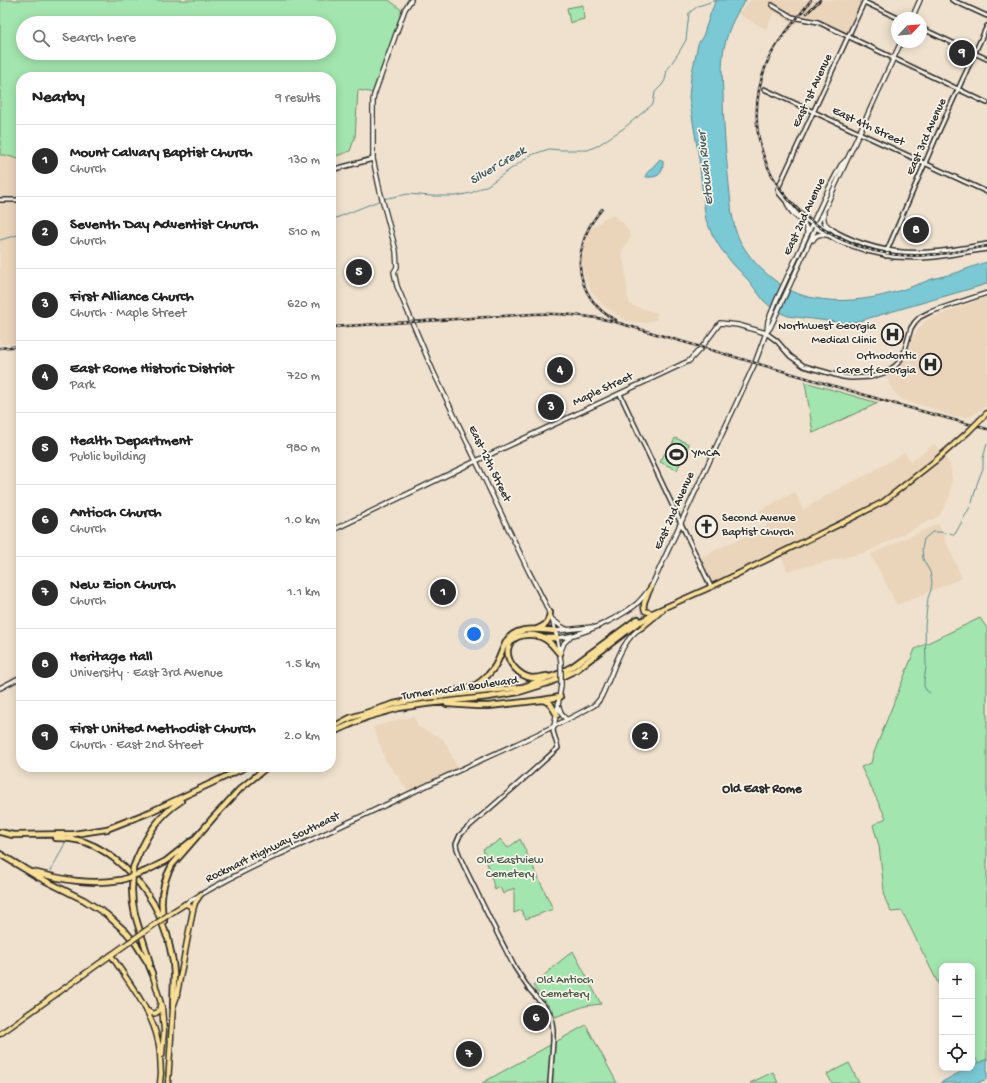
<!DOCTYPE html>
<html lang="en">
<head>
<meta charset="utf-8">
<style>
	:root { --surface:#fff; --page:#f6f6f6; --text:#222; --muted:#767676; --line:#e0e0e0; --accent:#2b2b2b }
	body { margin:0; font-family:"Gochi Hand",sans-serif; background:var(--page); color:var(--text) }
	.controls { position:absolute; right:12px; bottom:12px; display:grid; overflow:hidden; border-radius:8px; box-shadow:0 2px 10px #0003 }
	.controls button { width:36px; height:36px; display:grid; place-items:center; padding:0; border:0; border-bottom:1px solid var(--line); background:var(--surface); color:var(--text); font:20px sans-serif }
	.compass { position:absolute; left:891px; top:12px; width:36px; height:36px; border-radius:50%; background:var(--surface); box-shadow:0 2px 10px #0003; rotate:64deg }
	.you { position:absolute; left:474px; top:634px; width:14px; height:14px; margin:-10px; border:3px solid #fff; border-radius:50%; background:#1a73e8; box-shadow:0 0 0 6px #1a73e833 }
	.badge { display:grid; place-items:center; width:26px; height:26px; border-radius:50%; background:var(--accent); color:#fff; font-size:13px; font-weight:700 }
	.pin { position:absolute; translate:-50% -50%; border:2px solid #fff; box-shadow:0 1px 4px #0006 }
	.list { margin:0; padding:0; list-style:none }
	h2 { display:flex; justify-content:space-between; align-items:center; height:52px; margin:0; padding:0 16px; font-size:17px }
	h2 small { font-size:13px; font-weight:400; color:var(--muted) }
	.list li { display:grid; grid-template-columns:26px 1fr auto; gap:12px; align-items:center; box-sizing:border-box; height:72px; padding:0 16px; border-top:1px solid var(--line) }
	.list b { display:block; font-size:15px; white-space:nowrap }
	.list p { margin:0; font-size:13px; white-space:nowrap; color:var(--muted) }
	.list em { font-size:13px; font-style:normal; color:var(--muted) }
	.icon { flex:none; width:22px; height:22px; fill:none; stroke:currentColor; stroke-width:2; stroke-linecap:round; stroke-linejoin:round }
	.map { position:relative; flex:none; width:987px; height:1083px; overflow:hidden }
	.search { position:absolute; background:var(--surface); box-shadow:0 2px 10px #0003; left:16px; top:16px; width:320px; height:44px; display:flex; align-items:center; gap:10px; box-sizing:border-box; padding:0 14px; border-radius:22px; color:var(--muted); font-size:15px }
	.panel { position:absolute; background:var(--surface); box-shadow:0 2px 10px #0003; left:16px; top:72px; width:320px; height:700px; border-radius:16px }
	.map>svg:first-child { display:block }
	.built { fill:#ead4ba }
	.green { fill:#a3e5ae; stroke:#67886c; fill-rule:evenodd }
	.water { fill:#7ac9d5; stroke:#5a8a91 }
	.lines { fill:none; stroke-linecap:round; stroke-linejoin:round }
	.stream { stroke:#5a8a91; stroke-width:1 }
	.tertiary-casing { stroke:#2b2b2b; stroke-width:6 }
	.secondary-casing { stroke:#2b2b2b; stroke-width:6 }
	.primary-casing { stroke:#2b2b2b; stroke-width:7 }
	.trunk-casing { stroke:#2b2b2b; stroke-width:7 }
	.motorway-casing { stroke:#2b2b2b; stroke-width:8 }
	.tertiary { stroke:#f7f3e8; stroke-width:3 }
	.secondary { stroke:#f7f3e8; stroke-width:3.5 }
	.primary { stroke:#f9df96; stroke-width:4 }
	.trunk { stroke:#f9df96; stroke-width:4 }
	.motorway { stroke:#f9df96; stroke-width:4.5 }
	.rail-casing { stroke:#2b2b2b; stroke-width:2.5 }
	.rail { stroke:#f7f3e8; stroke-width:1; stroke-dasharray:3; stroke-linecap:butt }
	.secondary-bridge-casing { stroke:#2b2b2b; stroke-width:6; stroke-linecap:butt }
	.primary-bridge-casing { stroke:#2b2b2b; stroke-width:7; stroke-linecap:butt }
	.motorway-bridge-casing { stroke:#2b2b2b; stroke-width:8; stroke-linecap:butt }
	.secondary-bridge { stroke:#f7f3e8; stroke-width:3.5 }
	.primary-bridge { stroke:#f9df96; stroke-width:4 }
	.motorway-bridge { stroke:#f9df96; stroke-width:4.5 }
	.labels { text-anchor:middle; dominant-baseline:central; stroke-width:3.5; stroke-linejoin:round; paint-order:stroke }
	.street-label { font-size:12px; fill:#2b2b2b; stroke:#f7f3e8 }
	.poi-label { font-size:12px; fill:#2b2b2b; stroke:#f7f3e8; text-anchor:end }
	.park-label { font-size:12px; fill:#495a4c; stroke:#f7f3e8 }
	.water-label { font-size:13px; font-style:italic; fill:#435a5e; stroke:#f7f3e8 }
	.neighbourhood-label { font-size:13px; font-weight:bold; fill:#2b2b2b; stroke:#f7f3e8 }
</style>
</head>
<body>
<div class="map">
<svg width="987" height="1083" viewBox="0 0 987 1083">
	<rect width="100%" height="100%" fill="#efe1cd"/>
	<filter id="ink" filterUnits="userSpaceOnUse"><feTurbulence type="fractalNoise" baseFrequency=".025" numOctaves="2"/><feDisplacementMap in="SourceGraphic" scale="8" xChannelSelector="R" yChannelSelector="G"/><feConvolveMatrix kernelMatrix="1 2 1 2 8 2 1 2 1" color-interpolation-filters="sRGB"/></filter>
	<g filter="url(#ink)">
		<path class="built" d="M0 0 23 23V53H146L21 77V343L0 344Z
			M751 0H862L846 34 807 16 794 25 774 12 766 29 738 14Z
			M613 215 624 224 631 236 622 251 626 278 628 300 631 305 657 313 656 320 646 323 627 321 604 306 592 292 584 275 581 257V251L586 236 592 228 602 221V219Z
			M987 297V406L969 417H953L928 407 903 400 893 391 886 375 899 365 917 331 926 320Z
			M934 444 942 451 950 465 952 477 950 496 939 516 867 552 788 571 779 553 711 587 697 559 767 526 759 511 795 492 803 510 836 490 869 474 905 452 911 462Z
			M938 524 962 578 897 605 871 554Z
			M414 716 418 727 443 739 459 771 410 793 386 761 373 727Z"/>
		<path class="green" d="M0 0H389L404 12 374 93 358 90 355 137 350 151 331 158V77H21V160L5 155H0ZM23 23H329V53H23Z
			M583 5 584 19 570 23 567 8Z
			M805 382 878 403 813 433Z
			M675 438 689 444 677 470 660 462 665 453 668 454Z
			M980 618 987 628V1059L978 1063 972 1051V966H942V991L902 911 891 912 885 899 879 846 873 825 886 818 861 767 871 763 873 755 915 649Z
			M500 839 508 848 520 839 553 909 526 919 521 910 514 913V888L503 894 500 887 495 890 483 849 496 843Z
			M573 951 601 1004 585 1006 555 1017 552 1010 533 986 553 967Z
			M586 1025 617 1083H482Z
			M849 1063 859 1083H832L827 1074Z
			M773 1072 778 1083H750Z"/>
		<path class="water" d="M716 0H746C736 13 729 27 725 44 721 59 722 76 723 92 723 133 728 174 732 214 733 219 734 224 735 229 741 248 757 267 773 279 785 288 799 296 814 298 839 303 867 300 892 293 906 289 919 284 932 279 940 277 948 275 956 273 966 269 977 265 987 262V284L859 321 844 323 788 316 774 310 764 301 749 281 733 264 721 249 712 234 706 220 704 206 699 159 689 97 691 77 698 44 703 36 711 12Z
			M660 159 663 161C664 174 658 178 646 177V174Z
			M987 1059V1079L977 1083H940L968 1068H972V1066Z"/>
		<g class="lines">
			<path class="stream" d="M383 199 408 194 431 196H456L471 193 488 185 531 155 549 149 562 150H588L597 146 624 128 653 104 655 92 662 85 665 80 667 70 679 52 686 40 689 13 698 6 717 0
				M331 220 381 200
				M0 240 21 234
				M972 503 977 484 983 468V458L987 444
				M950 533 953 534H955L970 507
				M930 693 926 690 924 686V681L926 667 925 626 928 598 931 590 932 582 930 572 923 559 922 549 924 539 930 534 932 532H941L945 533
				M51 871 66 841"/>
			<defs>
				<path id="tertiary" d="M865 0 780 184 778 189 779 193 798 215 812 224 819 230 838 241 867 251 894 257 921 258 935 257 987 249
					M952 0 987 16
					M864 2 898 18
					M772 5 792 17 818 22 987 103
					M921 28 987 59
					M764 89 987 192
					M331 170 373 159
					M0 200H21
					M816 224 821 225 829 229
					M834 231C864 247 895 255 929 252 948 251 968 247 987 244
					M886 256 888 248 939 131 987 26
					M766 333 777 341 790 356 804 366 843 377 851 378 871 377 887 372 895 366 899 362 904 353 911 328 915 322 920 317 930 312 987 293
					M620 394 711 587
					M550 1083 553 1041V1030L551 1015 545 1007 529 989 514 966 491 921 463 864 457 849 456 844 460 835 465 830 518 784 558 748 553 731 554 726"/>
				<path id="secondary" d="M411 0 405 9 374 95 373 100V159L380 191 396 251 397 267 394 272 397 286 433 371 529 572 545 603 553 622 557 638 561 662
					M912 18 920 0
					M787 203C788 206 789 209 792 212 798 219 808 223 807 234
					M824 213C822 225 828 226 836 232
					M813 240C816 234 820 234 827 235
					M767 331 768 321 777 299 829 188 841 165 846 160
					M331 531 476 461 689 361 702 347 720 323 738 325 766 333
					M553 620 562 627 568 630
					M556 631 592 627
					M557 638C581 636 615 620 634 606 641 601 646 593 651 587L755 363 766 333 770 328 901 42
					M560 653 564 643 570 637
					M0 688 21 677
					M559 707 562 715 566 719H567
					M554 726 558 706 561 685
					M185 904C225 879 267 860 309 841 366 814 424 787 481 760 519 743 557 726 593 706 600 702 603 693 606 686 615 667 622 639 641 628"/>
				<path id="primary" d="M980 420 987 413
					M651 587C648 595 641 604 645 611L652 613 711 587 850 519 883 502 935 461 968 432
					M641 628 658 614
					M174 911 185 904
					M0 1034 128 943"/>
				<path id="trunk" d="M185 904 189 905 193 910
					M111 955C127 980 152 1011 158 1041 161 1052 160 1063 161 1074
					M152 973 162 1007 164 1031 162 1055
					M148 1011C154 1016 160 1013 160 1005
					M160 1083 161 1072
					M168 1083 173 1007 176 999 193 910 195 903 201 894"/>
				<path id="motorway" d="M537 629C547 625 548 623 550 613
					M545 638H557
					M547 676C542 677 536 678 532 678 519 676 506 662 508 649 511 633 533 632 545 639 551 642 555 649 560 654
					M445 693C452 691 461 690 469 688 478 685 488 676 493 669 499 661 501 652 505 644 514 624 539 630 556 631
					M543 700 550 703 557 715
					M447 704 477 706H489L543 700 560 697
					M331 728 350 718 394 704 424 698 523 687 558 674 573 666 633 622 638 619
					M331 733 367 717 399 708 425 704 488 697 519 692 551 682 576 670 636 624 662 610
					M211 820 240 789 267 767
					M0 832 13 835
					M12 835 74 834 107 829 150 812 246 767
					M55 838C65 838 75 839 85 842 113 852 138 878 153 903 159 913 163 925 167 937
					M0 854 38 877 84 900 106 914 126 932 136 944 148 963 152 973
					M137 858C147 835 159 815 181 801
					M146 871 166 861 190 842
					M33 872C64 880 89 885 121 880
					M132 890C132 918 144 937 150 964
					M164 921C159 901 162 883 172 865L213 818
					M167 934 173 962 174 975 173 1007"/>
			</defs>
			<use href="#tertiary" class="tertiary-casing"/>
			<use href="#secondary" class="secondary-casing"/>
			<use href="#primary" class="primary-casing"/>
			<use href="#trunk" class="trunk-casing"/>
			<use href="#motorway" class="motorway-casing"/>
			<use href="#tertiary" class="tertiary"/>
			<use href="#secondary" class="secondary"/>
			<use href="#primary" class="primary"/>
			<use href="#trunk" class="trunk"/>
			<use href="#motorway" class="motorway"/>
			<defs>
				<path id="rail" d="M811 0C797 20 775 42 766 65 731 158 799 241 891 254 923 259 955 252 987 246
					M807 13 820 0
					M602 209C598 214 594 219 591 224 585 234 579 253 580 266 581 288 595 311 616 320
					M331 327 533 314C560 313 585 315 612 321L899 405 987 429
					M0 348 21 346"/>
			</defs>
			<use href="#rail" class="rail-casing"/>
			<use href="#rail" class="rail"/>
			<defs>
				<path id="secondary-bridge" d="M561 662V685"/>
				<path id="primary-bridge" d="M968 432 980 420
					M128 943 174 911"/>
				<path id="motorway-bridge" d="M121 880 130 877 146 871
					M132 890 133 868 137 858"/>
			</defs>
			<use href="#secondary-bridge" class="secondary-bridge-casing"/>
			<use href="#primary-bridge" class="primary-bridge-casing"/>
			<use href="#motorway-bridge" class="motorway-bridge-casing"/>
			<use href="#secondary-bridge" class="secondary-bridge"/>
			<use href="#primary-bridge" class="primary-bridge"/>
			<use href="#motorway-bridge" class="motorway-bridge"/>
		</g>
	</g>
	<defs>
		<symbol id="hospital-ring" viewBox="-11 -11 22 22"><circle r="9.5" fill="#f7f3e8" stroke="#2b2b2b" stroke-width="1.5"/><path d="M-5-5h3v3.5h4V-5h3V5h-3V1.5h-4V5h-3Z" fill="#2b2b2b"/></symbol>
		<symbol id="stadium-ring" viewBox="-11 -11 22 22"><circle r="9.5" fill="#f7f3e8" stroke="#2b2b2b" stroke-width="1.5"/><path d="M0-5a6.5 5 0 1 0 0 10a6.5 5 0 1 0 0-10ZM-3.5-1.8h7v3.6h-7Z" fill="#2b2b2b"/></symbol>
		<symbol id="church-ring" viewBox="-11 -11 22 22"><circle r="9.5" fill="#f7f3e8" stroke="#2b2b2b" stroke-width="1.5"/><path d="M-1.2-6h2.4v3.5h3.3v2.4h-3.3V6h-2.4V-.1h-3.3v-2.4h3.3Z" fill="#2b2b2b"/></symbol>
	</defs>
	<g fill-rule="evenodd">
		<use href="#hospital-ring" x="880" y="322" width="25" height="25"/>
		<use href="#hospital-ring" x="918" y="352" width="25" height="25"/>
		<use href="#stadium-ring" x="664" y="442" width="25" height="25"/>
		<use href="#church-ring" x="694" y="514" width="25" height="25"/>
	</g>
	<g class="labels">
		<g class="street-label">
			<text transform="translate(813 91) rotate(-65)">East 1st Avenue</text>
			<text transform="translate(868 127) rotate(25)">East 4th Street</text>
			<text transform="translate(927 137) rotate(-66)">East 3rd Avenue</text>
			<text transform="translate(805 217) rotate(-65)">East 2nd Avenue</text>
			<text transform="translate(603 390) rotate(-25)">Maple Street</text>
			<text transform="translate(489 464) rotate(64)">East 12th Street</text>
			<text transform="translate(675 511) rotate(-66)">East 2nd Avenue</text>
			<text transform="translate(460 689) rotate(-8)">Turner McCall Boulevard</text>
			<text transform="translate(273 848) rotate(-26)">Rockmart Highway Southeast</text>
		</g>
		<g class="poi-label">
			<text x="876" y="327">Northwest Georgia<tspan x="876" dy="14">Medical Clinic</tspan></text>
			<text x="916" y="357">Orthodontic<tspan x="916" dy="14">Care of Georgia</tspan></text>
			<text x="692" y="454" text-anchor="start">YMCA</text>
			<text x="722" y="519" text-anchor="start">Second Avenue<tspan x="722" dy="14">Baptist Church</tspan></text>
		</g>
		<g class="park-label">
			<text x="510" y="861">Old Eastview<tspan x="510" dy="14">Cemetery</tspan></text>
			<text x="565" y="981">Old Antioch<tspan x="565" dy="14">Cemetery</tspan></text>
		</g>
		<g class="water-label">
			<text transform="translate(498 166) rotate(-31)">Silver Creek</text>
			<text transform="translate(706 168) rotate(-96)">Etowah River</text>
		</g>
		<g class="neighbourhood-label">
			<text x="762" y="789">Old East Rome</text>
		</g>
	</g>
</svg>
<div class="controls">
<button>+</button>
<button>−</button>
<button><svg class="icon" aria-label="locate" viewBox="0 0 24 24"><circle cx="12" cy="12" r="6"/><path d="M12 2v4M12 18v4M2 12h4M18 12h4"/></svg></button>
</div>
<svg class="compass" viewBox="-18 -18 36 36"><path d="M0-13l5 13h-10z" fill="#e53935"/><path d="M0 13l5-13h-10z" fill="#767676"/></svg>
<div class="you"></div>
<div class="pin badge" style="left:443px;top:592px">1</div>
<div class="pin badge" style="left:645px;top:736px">2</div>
<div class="pin badge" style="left:551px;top:407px">3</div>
<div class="pin badge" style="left:560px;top:370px">4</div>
<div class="pin badge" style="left:359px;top:272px">5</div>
<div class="pin badge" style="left:536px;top:1018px">6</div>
<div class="pin badge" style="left:469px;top:1054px">7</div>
<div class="pin badge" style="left:916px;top:230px">8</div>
<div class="pin badge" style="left:962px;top:53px">9</div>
<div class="search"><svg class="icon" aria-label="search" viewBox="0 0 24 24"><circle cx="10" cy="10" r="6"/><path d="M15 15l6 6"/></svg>Search here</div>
<section class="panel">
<h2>Nearby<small>9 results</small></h2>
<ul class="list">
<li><span class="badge">1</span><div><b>Mount Calvary Baptist Church</b><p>Church</p></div><em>130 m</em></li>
<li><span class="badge">2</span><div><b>Seventh Day Adventist Church</b><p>Church</p></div><em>510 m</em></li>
<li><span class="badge">3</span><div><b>First Alliance Church</b><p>Church · Maple Street</p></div><em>620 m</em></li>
<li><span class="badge">4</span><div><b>East Rome Historic District</b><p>Park</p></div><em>720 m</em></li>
<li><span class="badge">5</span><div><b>Health Department</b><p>Public building</p></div><em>980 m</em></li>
<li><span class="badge">6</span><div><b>Antioch Church</b><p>Church</p></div><em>1.0 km</em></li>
<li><span class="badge">7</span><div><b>New Zion Church</b><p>Church</p></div><em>1.1 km</em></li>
<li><span class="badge">8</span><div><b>Heritage Hall</b><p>University · East 3rd Avenue</p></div><em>1.5 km</em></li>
<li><span class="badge">9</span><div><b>First United Methodist Church</b><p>Church · East 2nd Street</p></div><em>2.0 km</em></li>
</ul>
</section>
</div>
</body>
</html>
